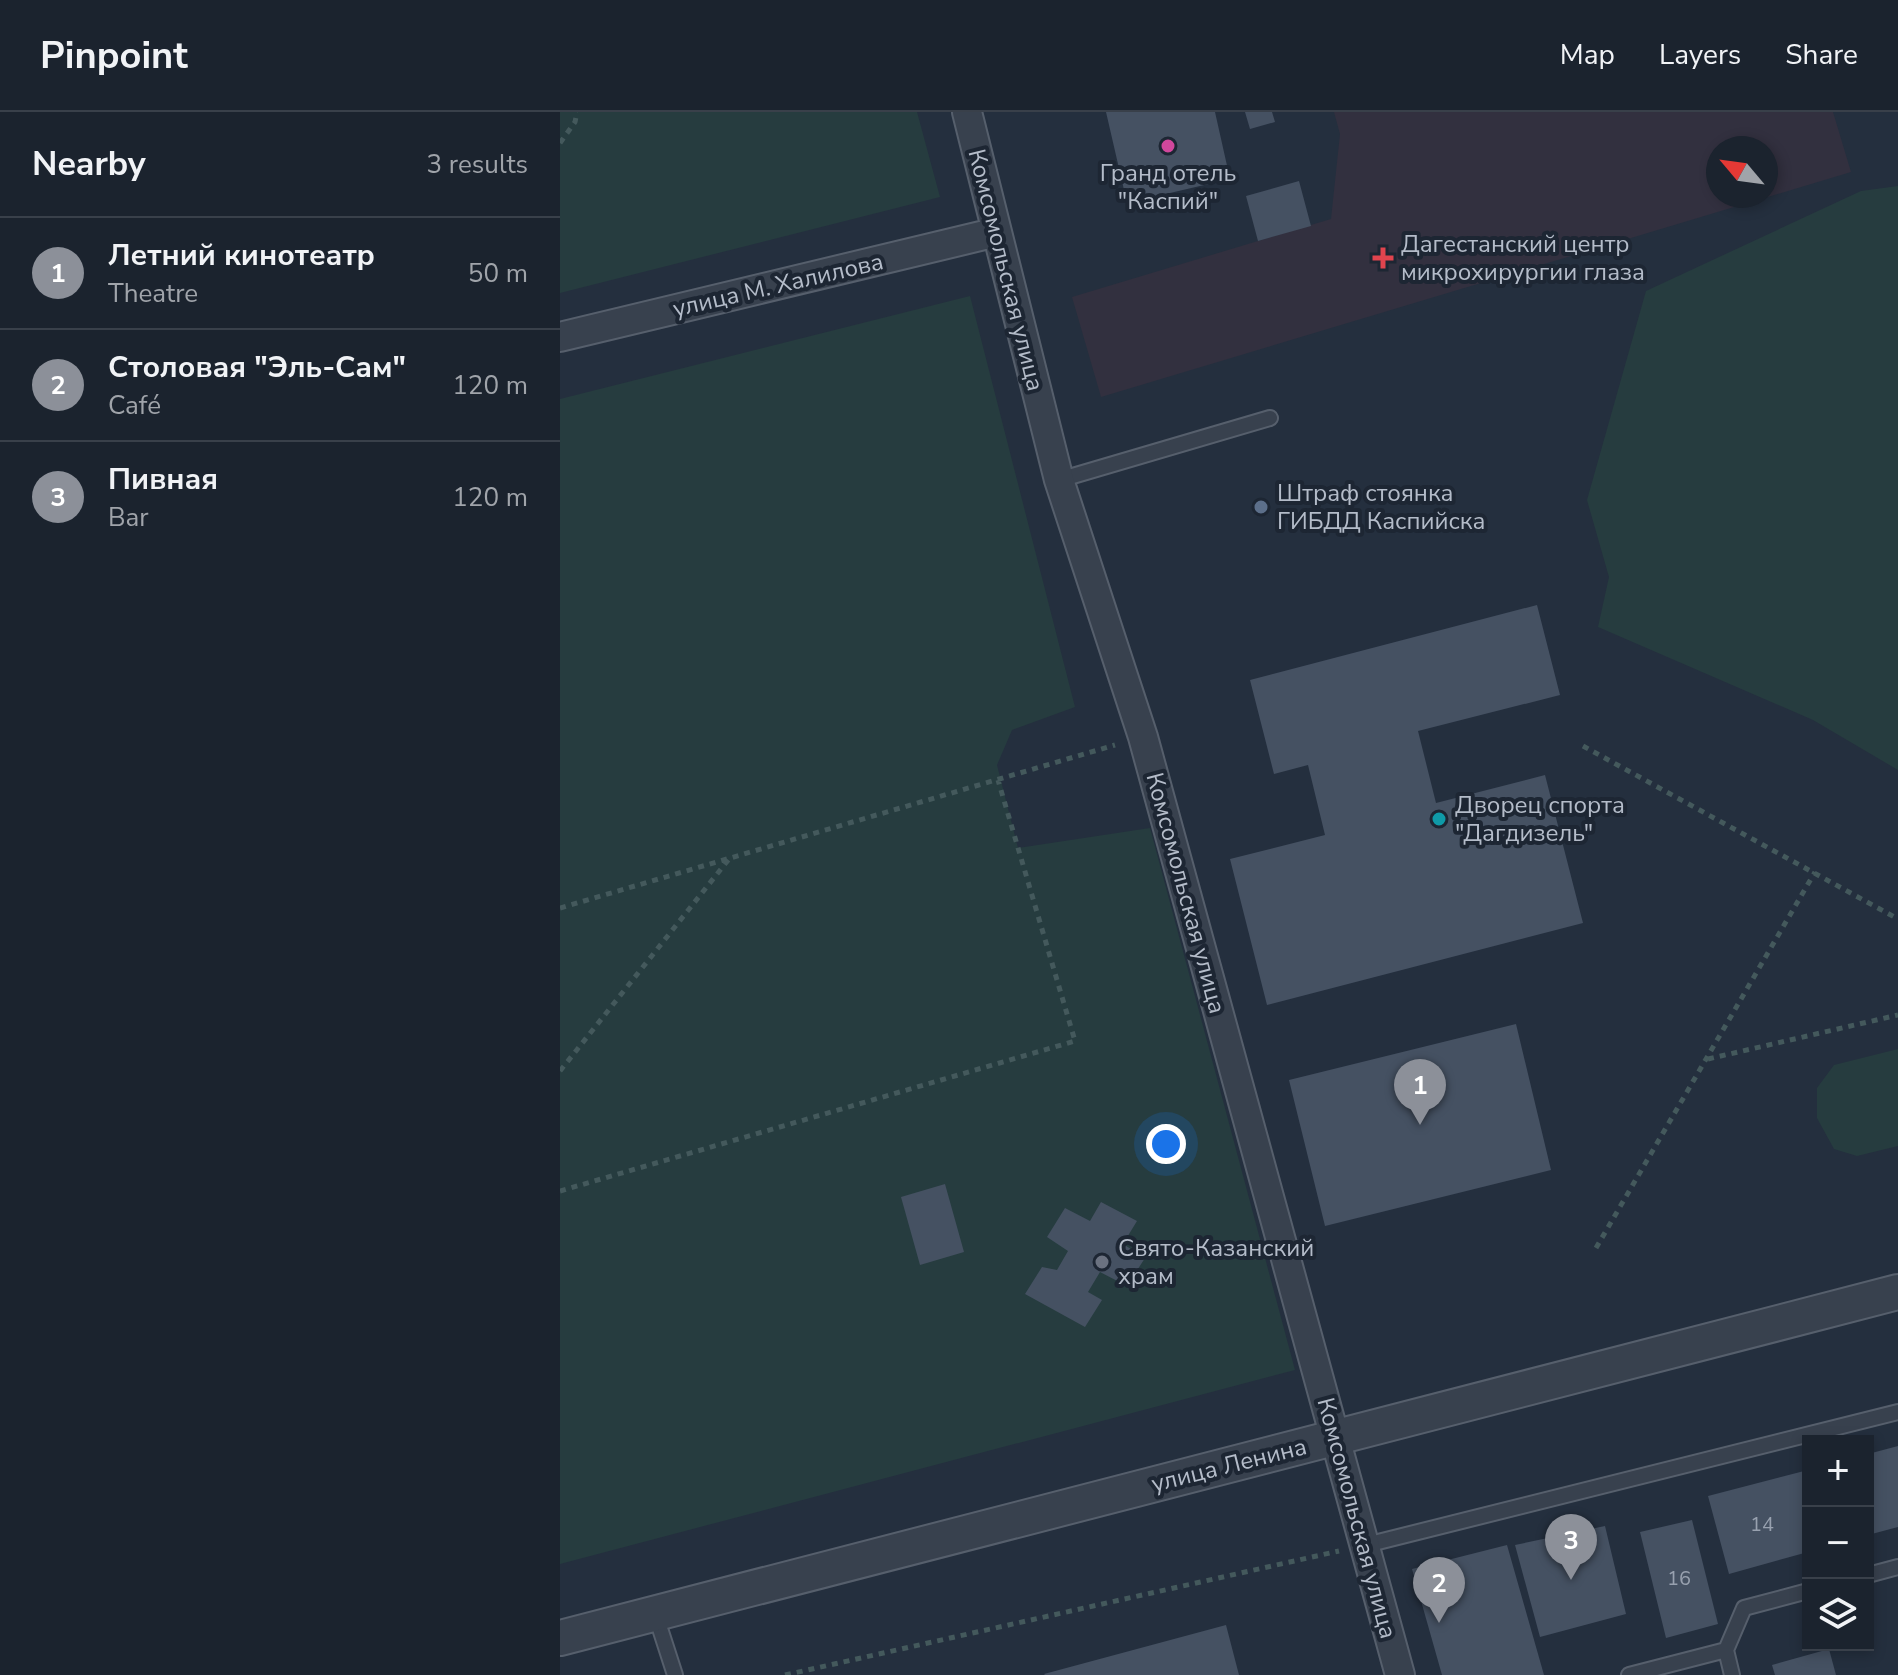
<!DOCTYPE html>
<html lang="en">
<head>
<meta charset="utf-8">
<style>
	:root { --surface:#1b232e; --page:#282f3a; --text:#f1f3f6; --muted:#a0a4aa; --line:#39404a; --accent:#8c9099 }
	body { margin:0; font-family:"Nunito Sans",sans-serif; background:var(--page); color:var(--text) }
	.controls { position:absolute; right:24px; bottom:24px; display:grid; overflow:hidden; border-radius:0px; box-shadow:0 4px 12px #0003 }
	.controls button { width:72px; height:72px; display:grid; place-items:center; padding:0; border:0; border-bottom:2px solid var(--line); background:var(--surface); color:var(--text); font:40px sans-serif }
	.compass { position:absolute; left:1146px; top:24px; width:72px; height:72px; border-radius:50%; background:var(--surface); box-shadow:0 4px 12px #0003; rotate:299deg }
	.you { position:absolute; left:606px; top:1032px; width:28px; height:28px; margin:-20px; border:6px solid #fff; border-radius:50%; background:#1a73e8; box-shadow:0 0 0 12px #1a73e833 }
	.badge { display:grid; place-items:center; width:52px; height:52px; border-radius:50%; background:var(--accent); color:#fff; font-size:26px; font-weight:700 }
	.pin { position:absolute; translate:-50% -66px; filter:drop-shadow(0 2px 4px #0008) }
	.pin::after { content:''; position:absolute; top:42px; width:28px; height:24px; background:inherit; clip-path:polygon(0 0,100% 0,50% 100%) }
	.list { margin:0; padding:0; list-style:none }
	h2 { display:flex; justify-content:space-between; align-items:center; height:104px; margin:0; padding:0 32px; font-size:34px }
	h2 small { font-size:26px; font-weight:400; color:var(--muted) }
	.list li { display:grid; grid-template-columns:52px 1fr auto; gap:24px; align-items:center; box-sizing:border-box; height:112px; padding:0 32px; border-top:2px solid var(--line) }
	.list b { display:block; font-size:30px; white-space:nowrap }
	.list p { margin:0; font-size:26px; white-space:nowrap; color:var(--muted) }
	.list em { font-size:26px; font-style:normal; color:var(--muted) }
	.icon { flex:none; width:44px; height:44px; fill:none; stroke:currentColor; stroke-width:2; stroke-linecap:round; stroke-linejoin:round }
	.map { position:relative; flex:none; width:1338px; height:1563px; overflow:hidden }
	header { display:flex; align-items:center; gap:48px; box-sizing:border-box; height:112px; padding:0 40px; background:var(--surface); border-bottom:2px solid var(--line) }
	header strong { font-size:38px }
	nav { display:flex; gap:44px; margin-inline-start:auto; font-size:28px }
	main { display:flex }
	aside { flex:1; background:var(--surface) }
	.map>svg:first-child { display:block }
	.medical { fill:#32303f; fill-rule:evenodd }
	.green { fill:#263c3f }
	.building { fill:#455162 }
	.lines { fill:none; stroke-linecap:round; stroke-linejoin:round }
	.service-casing { stroke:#565f6c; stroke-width:18 }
	.minor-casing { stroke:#565f6c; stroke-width:32 }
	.tertiary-casing { stroke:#565f6c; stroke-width:38 }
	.path { stroke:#44595c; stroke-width:5; stroke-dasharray:6 6; stroke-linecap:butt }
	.service { stroke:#38414e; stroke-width:14 }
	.minor { stroke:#38414e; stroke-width:28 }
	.tertiary { stroke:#38414e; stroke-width:34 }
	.hotel-dot { fill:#d1479c; stroke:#1d2633; stroke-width:3 }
	.health-dot { fill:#e0444e; stroke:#1d2633; stroke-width:3 }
	.service-dot { fill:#5c6f8a; stroke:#1d2633; stroke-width:3 }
	.culture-dot { fill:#0f9aa8; stroke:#1d2633; stroke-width:3 }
	.worship-dot { fill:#6b7280; stroke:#1d2633; stroke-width:3 }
	.labels { text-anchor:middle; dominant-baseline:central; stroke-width:8; stroke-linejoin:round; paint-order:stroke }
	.number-label { font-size:20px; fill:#98a1af }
	.poi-label { font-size:24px; fill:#b4bcc9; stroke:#1d2633; text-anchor:start }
	.street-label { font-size:24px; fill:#b4bcc9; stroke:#1d2633 }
</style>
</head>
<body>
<header>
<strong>Pinpoint</strong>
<nav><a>Map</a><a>Layers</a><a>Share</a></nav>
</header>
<main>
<aside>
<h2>Nearby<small>3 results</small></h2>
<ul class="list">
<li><span class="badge">1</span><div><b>Летний кинотеатр</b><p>Theatre</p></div><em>50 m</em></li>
<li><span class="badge">2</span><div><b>Столовая &quot;Эль-Сам&quot;</b><p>Café</p></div><em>120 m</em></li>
<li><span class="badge">3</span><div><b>Пивная</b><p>Bar</p></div><em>120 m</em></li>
</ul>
</aside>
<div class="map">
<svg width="1338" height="1563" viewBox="0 0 1338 1563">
	<rect width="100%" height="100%" fill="#242f3e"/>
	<path class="medical" d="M774 0H1273L1291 60 541 285 512 185 771 107 780 22ZM1158 36H1206V84H1158Z"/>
	<path class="green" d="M0 0H357L380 85 0 181Z
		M1338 74V658L1253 608 1038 515 1049 465 1027 388 1086 179 1301 79Z
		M410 184 515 595 452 618 437 653 458 736 590 716 735 1258 0 1452V287Z
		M1338 937V1034L1297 1044 1274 1037 1257 1006V976L1274 953Z"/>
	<path class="building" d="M546 0H655L670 67 567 91Z
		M685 0H712L715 10 690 17Z
		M739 69 751 114 698 129 686 84Z
		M977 493 1000 583 858 619 876 691 985 663 1023 811 707 893 670 747 765 723 748 653 714 662 690 568Z
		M956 912 991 1058 765 1114 729 968Z
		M385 1072 404 1140 360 1153 341 1085Z
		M541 1090 577 1109 563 1132 585 1146 567 1174 540 1160 528 1180 542 1188 525 1215 465 1182 482 1155 497 1158 508 1139 487 1125 505 1096 530 1109Z
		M1338 1334V1415L1308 1423V1342Z
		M1248 1358V1440L1169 1462 1148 1384Z
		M1132 1408 1158 1512 1106 1526 1080 1420Z
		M1045 1414 1066 1502 980 1525 955 1433Z
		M947 1433 984 1563H882L852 1457Z
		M666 1513 679 1563H485L484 1562Z
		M1269 1537 1276 1563H1215L1212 1553Z"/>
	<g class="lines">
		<defs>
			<path id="service" d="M499 368 710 306
				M806 1433 1338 1300
				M1308 1463 1338 1455
				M95 1501 115 1563
				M1166 1538 1172 1563
				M1069 1563 1166 1538 1184 1496 1248 1479"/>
			<path id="minor" d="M407 0 499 368 583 625 840 1563
				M0 225 437 120"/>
			<path id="tertiary" d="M0 1526 1338 1180"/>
		</defs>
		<use href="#service" class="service-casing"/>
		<use href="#minor" class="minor-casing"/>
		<use href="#tertiary" class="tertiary-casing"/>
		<path class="path" d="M0 31 15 10 17 0
			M1023 634 1338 807
			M0 796 555 633
			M1148 947 1338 903
			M0 959 169 747
			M0 1079 515 929 438 668
			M1036 1136 1255 760
			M225 1563 779 1439"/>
		<use href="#service" class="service"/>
		<use href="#minor" class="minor"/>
		<use href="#tertiary" class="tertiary"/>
	</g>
	<circle class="hotel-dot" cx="608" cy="34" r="8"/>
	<path class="health-dot" d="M819 134h8v8h8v8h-8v8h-8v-8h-8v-8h8z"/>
	<circle class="service-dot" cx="701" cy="395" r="8"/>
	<circle class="culture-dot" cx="879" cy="707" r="8"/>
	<circle class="worship-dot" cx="542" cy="1150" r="8"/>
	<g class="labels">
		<g class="number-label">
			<text x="1202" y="1412">14</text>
			<text x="1119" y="1466">16</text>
		</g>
		<g class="poi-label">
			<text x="608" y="61" text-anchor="middle">Гранд отель<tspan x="608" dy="28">"Каспий"</tspan></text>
			<text x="841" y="132">Дагестанский центр<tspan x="841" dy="28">микрохирургии глаза</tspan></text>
			<text x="717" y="381">Штраф стоянка<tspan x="717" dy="28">ГИБДД Каспийска</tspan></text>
			<text x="895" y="693">Дворец спорта<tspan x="895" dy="28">"Дагдизель"</tspan></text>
			<text x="558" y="1136">Свято-Казанский<tspan x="558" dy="28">храм</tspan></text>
		</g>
		<g class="street-label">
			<text transform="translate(446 158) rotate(76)">Комсомольская улица</text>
			<text transform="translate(218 173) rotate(-13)">улица М. Халилова</text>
			<text transform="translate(626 781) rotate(75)">Комсомольская улица</text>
			<text transform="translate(669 1353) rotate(-14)">улица Ленина</text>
			<text transform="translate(797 1406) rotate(75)">Комсомольская улица</text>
		</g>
	</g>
</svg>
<div class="controls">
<button>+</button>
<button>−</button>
<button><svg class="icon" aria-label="layers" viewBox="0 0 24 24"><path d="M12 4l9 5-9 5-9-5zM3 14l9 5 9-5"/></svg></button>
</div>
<svg class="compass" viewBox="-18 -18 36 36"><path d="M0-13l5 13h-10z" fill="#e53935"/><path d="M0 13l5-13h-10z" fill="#a0a4aa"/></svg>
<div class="you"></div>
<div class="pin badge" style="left:860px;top:1013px">1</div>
<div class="pin badge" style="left:879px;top:1511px">2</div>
<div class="pin badge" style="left:1011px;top:1468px">3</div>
</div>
</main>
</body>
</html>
